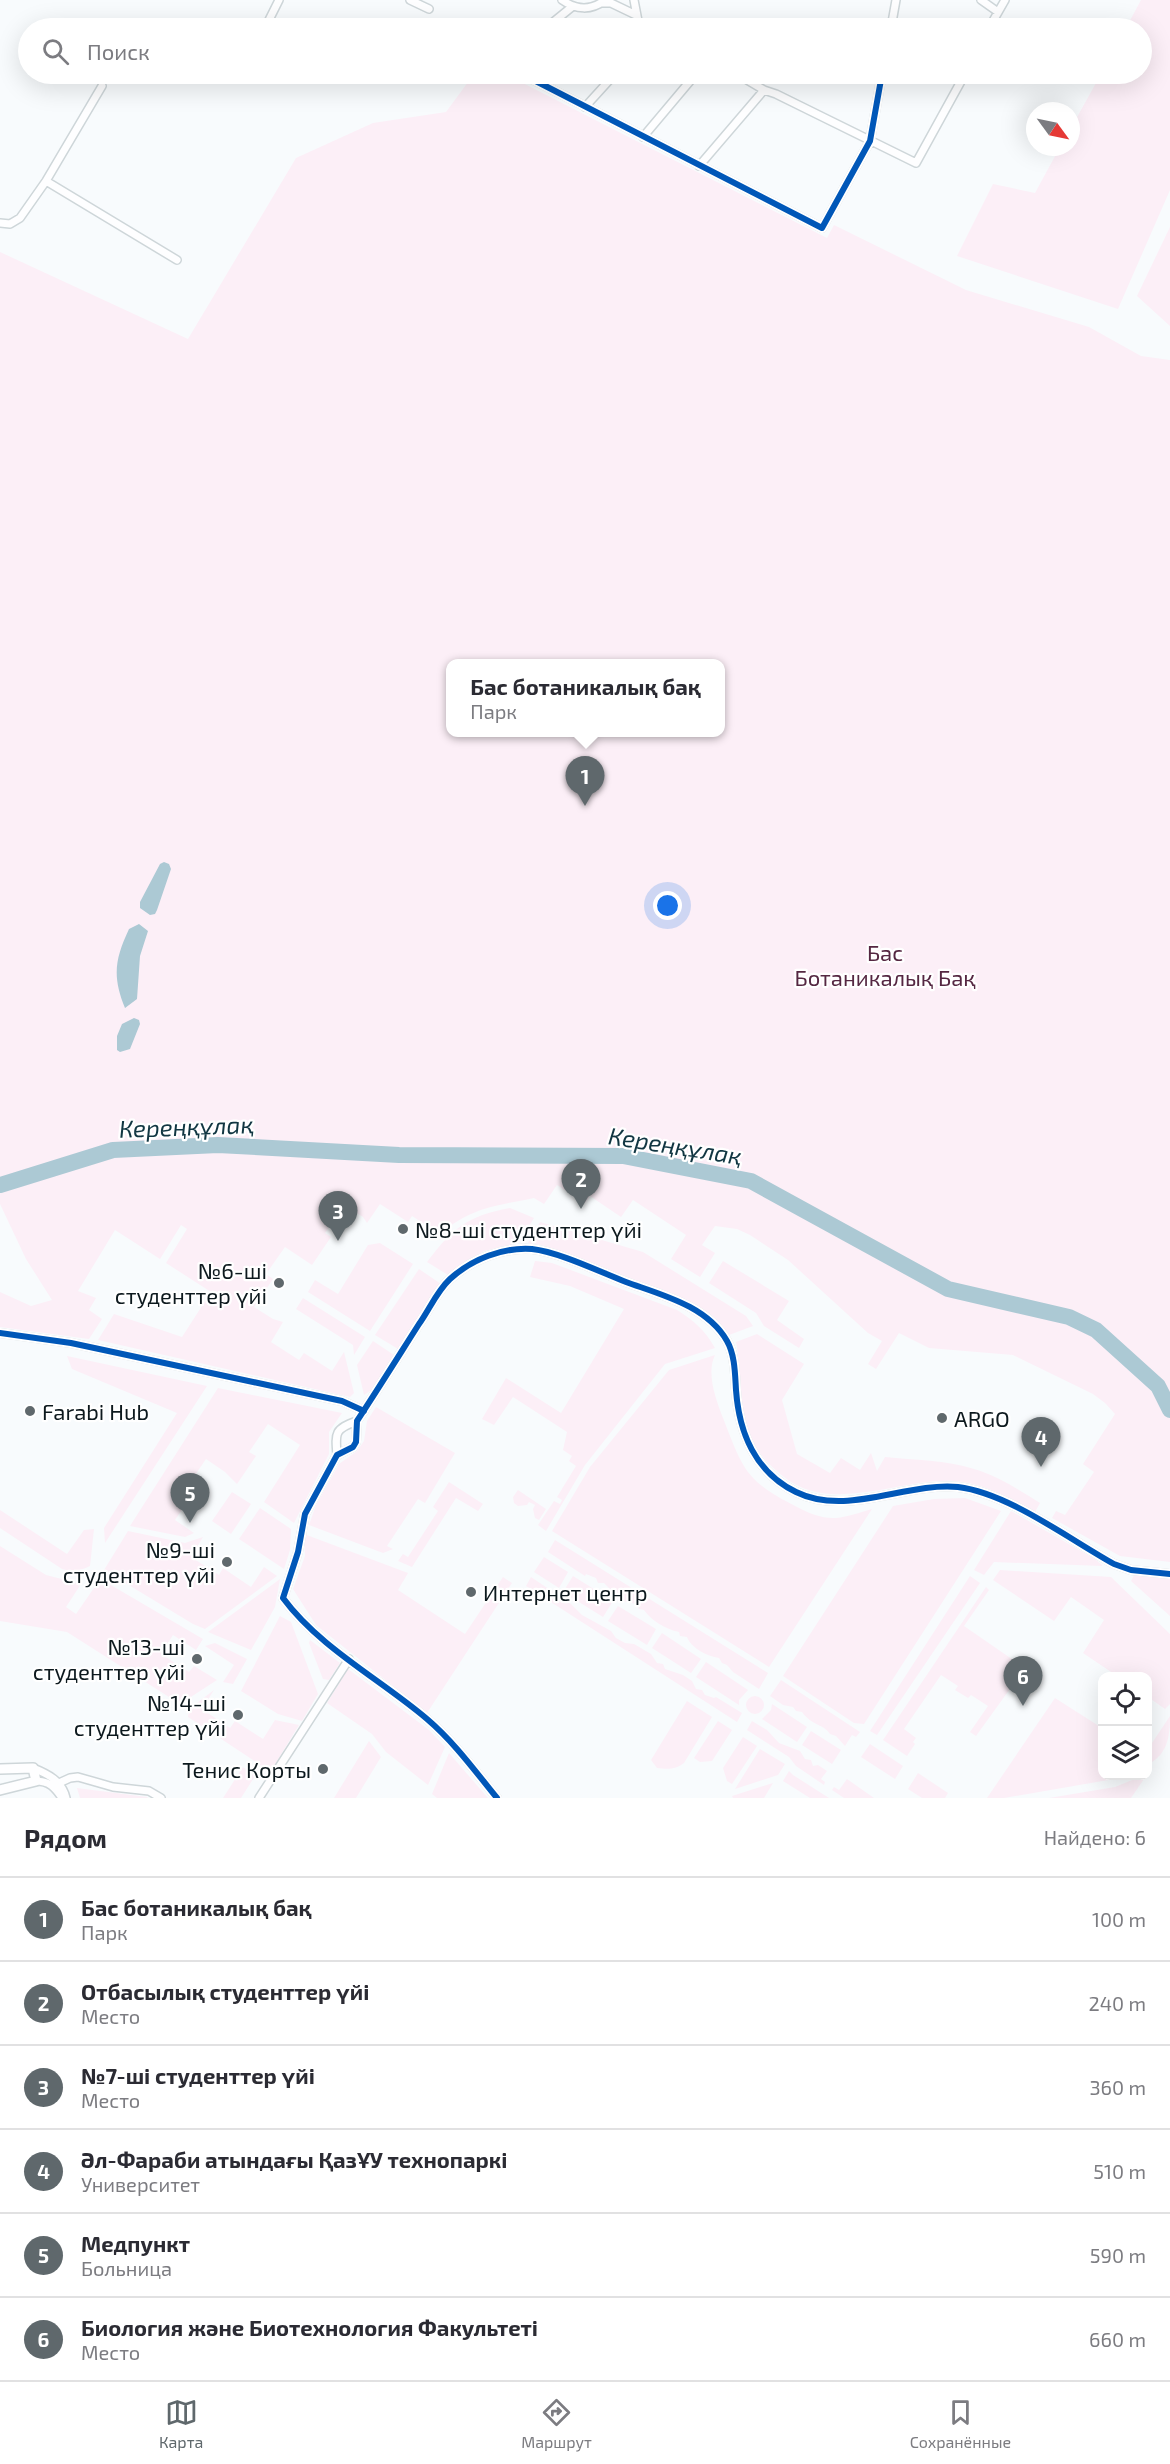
<!DOCTYPE html>
<html lang="ru">
<head>
<meta charset="utf-8">
<style>
	:root { --surface:#fff; --page:#f2f2f3; --text:#2b2b33; --muted:#7c7c81; --line:#e1e1e2; --accent:#5f686c }
	body { margin:0; font-family:"Exo 2",sans-serif; background:var(--page); color:var(--text) }
	.controls { position:absolute; right:18px; bottom:18px; display:grid; overflow:hidden; border-radius:12px; box-shadow:0 6px 24px #0002 }
	.controls button { width:54px; height:54px; display:grid; place-items:center; padding:0; border:0; border-bottom:2px solid var(--line); background:var(--surface); color:var(--text); font:30px sans-serif }
	.compass { position:absolute; left:1026px; top:102px; width:54px; height:54px; border-radius:50%; background:var(--surface); box-shadow:0 6px 24px #0002; rotate:123deg }
	.you { position:absolute; left:668px; top:906px; width:21px; height:21px; margin:-15px; border:4px solid #fff; border-radius:50%; background:#1a73e8; box-shadow:0 0 0 9px #1a73e833 }
	.badge { display:grid; place-items:center; width:39px; height:39px; border-radius:50%; background:var(--accent); color:#fff; font-size:20px; font-weight:700 }
	.pin { position:absolute; translate:-50% -50px; filter:drop-shadow(0 2px 3px #0008) }
	.pin::after { content:''; position:absolute; top:32px; width:21px; height:18px; background:inherit; clip-path:polygon(0 0,100% 0,50% 100%) }
	.popup { position:absolute; left:446px; top:659px; width:279px; height:78px; box-sizing:border-box; display:grid; place-content:center; border-radius:12px; background:var(--surface); filter:drop-shadow(0 2px 4px #0005); font-size:20px; white-space:nowrap; color:var(--muted) }
	.popup b { font-size:22px; color:var(--text) }
	.popup::after { content:''; position:absolute; left:50%; top:100%; margin-left:-12px; border:12px solid transparent; border-top-color:var(--surface) }
	.list { margin:0; padding:0; list-style:none }
	h2 { display:flex; justify-content:space-between; align-items:center; height:78px; margin:0; padding:0 24px; font-size:26px }
	h2 small { font-size:20px; font-weight:400; color:var(--muted) }
	.list li { display:grid; grid-template-columns:39px 1fr auto; gap:18px; align-items:center; box-sizing:border-box; height:84px; padding:0 24px; border-top:2px solid var(--line) }
	.list b { display:block; font-size:22px; white-space:nowrap }
	.list p { margin:0; font-size:20px; white-space:nowrap; color:var(--muted) }
	.list em { font-size:20px; font-style:normal; color:var(--muted) }
	.icon { flex:none; width:33px; height:33px; fill:none; stroke:currentColor; stroke-width:2; stroke-linecap:round; stroke-linejoin:round }
	.map { position:relative; flex:none; width:1170px; height:1798px; overflow:hidden }
	.search { position:absolute; background:var(--surface); box-shadow:0 6px 24px #0002; left:18px; right:18px; top:18px; height:66px; display:flex; align-items:center; gap:15px; box-sizing:border-box; padding:0 21px; border-radius:33px; color:var(--muted); font-size:22px }
	.sheet { height:582px; background:var(--surface) }
	nav { display:flex; justify-content:space-around; align-items:center; box-sizing:border-box; height:84px; border-top:2px solid var(--line); background:var(--surface); font-size:16px; color:var(--muted) }
	nav a { display:grid; justify-items:center; gap:3px }
	nav .on { color:var(--accent) }
	.map>svg:first-child { display:block }
	.green { fill:#fceff7; fill-rule:evenodd }
	.water { fill:#acc9d4 }
	.lines { fill:none; stroke-linecap:round; stroke-linejoin:round }
	.river { stroke:#acc9d4; stroke-width:16 }
	.street-casing { stroke:#ced6d9; stroke-width:10 }
	.secondary-casing { stroke:#ced6d9; stroke-width:12 }
	.street { stroke:#fefeff; stroke-width:7 }
	.secondary { stroke:#fefeff; stroke-width:9 }
	.cycleway-casing { stroke:#fff; stroke-width:10 }
	.cycleway { stroke:#0057b8; stroke-width:6 }
	.poi-dot { fill:#5f686c; stroke:#fff; stroke-width:2 }
	.labels { text-anchor:middle; dominant-baseline:central; stroke-width:4.5; stroke-linejoin:round; paint-order:stroke }
	.park-label { font-size:22px; fill:#552742; stroke:#fff }
	.poi-label { font-size:22px; fill:#0d191e; stroke:#fff; text-anchor:end }
	.water-label { font-size:24px; font-style:italic; fill:#113642; stroke:#fff }
</style>
</head>
<body>
<div class="map">
<svg width="1170" height="1798" viewBox="0 0 1170 1798">
	<rect width="100%" height="100%" fill="#f8fbfd"/>
	<path class="green" d="M1141 0H1170V190L1118 309 957 256 993 184 1035 193 1060 147H1071V128L1101 74H1142V28H1126Z
		M474 74H505L827 238 834 225 966 290 1089 327 1141 356 1170 360V1562L1120 1556 1052 1518 1056 1511 1065 1515 1094 1472 1083 1464 1115 1414 1105 1403 1093 1394 1013 1355 929 1348 899 1333 876 1369 868 1364 882 1341 868 1333 788 1260 750 1235 737 1229 715 1226 702 1245 715 1253 700 1277 671 1259 686 1235 633 1200 621 1217 590 1196 585 1203 557 1185 544 1204 534 1198C495 1206 472 1207 440 1234L412 1216 408 1222 380 1204 367 1223 363 1217 344 1205 325 1233 331 1237 312 1265 285 1247 266 1274 273 1279 254 1307 273 1319 283 1322 271 1342 299 1360 304 1353 332 1371 344 1352 354 1393 350 1397 98 1340 114 1314 182 1337 211 1292 166 1263 187 1229 181 1225 160 1259 115 1230 78 1291 96 1298 89 1310 102 1319 89 1339 0 1327V1292L31 1306 52 1300 26 1259 0 1204V252L188 339 296 158 373 123 446 112ZM450 664H720V732H450Z
		M1170 227V326L1137 296Z
		M510 1208 534 1218 519 1243 484 1251 448 1275 427 1262C453 1228 467 1216 510 1208Z
		M540 1222 643 1252 746 1316 753 1326 729 1335 715 1318 695 1304 541 1245 528 1243Z
		M380 1243 413 1264 370 1331 308 1292 315 1280 338 1294 368 1245Z
		M535 1261 552 1263 677 1310C694 1321 705 1330 715 1348L665 1364 585 1465 546 1531 538 1525 554 1501 560 1504 562 1500 557 1497 576 1466 569 1461 572 1456 563 1450 567 1432 513 1397 494 1425 482 1419 506 1378 561 1413 624 1309 570 1286 530 1277Z
		M723 1261 789 1301 777 1320 804 1339 799 1348 764 1326 756 1313 709 1283Z
		M419 1269 441 1284 398 1349 375 1335Z
		M303 1298 365 1337 354 1355 353 1345 296 1309Z
		M757 1334 804 1364 782 1400 797 1454 830 1473 841 1458 860 1470 871 1453 877 1471 885 1457C914 1460 946 1460 974 1469 998 1476 1019 1490 1040 1503L1035 1512C1010 1498 984 1483 954 1481 896 1478 828 1518 778 1472 765 1461 754 1448 748 1432 738 1407 742 1370 736 1342Z
		M373 1341 394 1355 373 1389 364 1395 357 1365Z
		M715 1355C706 1373 716 1400 723 1418 743 1469 745 1481 797 1507 808 1513 823 1519 836 1518 848 1517 861 1512 872 1509L769 1667 552 1531 590 1467 669 1370Z
		M67 1356 207 1386 105 1543 104 1528 177 1413 72 1369Z
		M218 1388 342 1413 329 1432V1454L294 1523 264 1502 300 1445 268 1424 249 1452 256 1456 237 1484 225 1472 206 1459 187 1487 194 1492 175 1520 194 1533 185 1537 130 1526Z
		M376 1407 455 1453 425 1503 418 1499 387 1546 393 1549 383 1553 309 1525 316 1505 339 1464 357 1451 364 1441 367 1421Z
		M449 1482 483 1504 478 1511 456 1498 412 1567 398 1561 403 1554 408 1557 438 1511 433 1507Z
		M518 1490 546 1509 539 1520 535 1518 533 1509 535 1505 529 1502 527 1505 518 1506 514 1503 513 1497Z
		M232 1492 251 1504 231 1534 212 1521Z
		M965 1498 1001 1511 864 1724 854 1723 783 1676 893 1506 934 1499Z
		M260 1508 291 1529 290 1550 284 1569 239 1539Z
		M0 1510 67 1554 84 1530 94 1529 90 1566C80 1571 73 1572 62 1569L0 1528Z
		M1011 1511 1095 1559 1103 1566 994 1562 984 1575 974 1570Z
		M128 1531 185 1543 203 1537 191 1557 219 1575 223 1568 251 1587 264 1567 277 1576 205 1629 193 1624 104 1570Z
		M304 1534 408 1573 398 1590 465 1634 503 1577 512 1583 427 1713 316 1625 293 1589 305 1556Z
		M555 1540 768 1673 759 1689 733 1672 727 1665 722 1663 719 1658C707 1656 691 1648 687 1637L680 1636 679 1632C665 1629 652 1621 644 1610L639 1609 637 1604 626 1602 609 1592 610 1589 604 1583H598L596 1578 586 1574 585 1576 548 1552Z
		M0 1546 46 1575 81 1584 66 1607 76 1614 96 1585 104 1581 203 1639 196 1650 173 1635 161 1654 189 1672 194 1666 217 1680 180 1704 67 1632 0 1621Z
		M544 1557 568 1572 559 1588 534 1572Z
		M1000 1570 1111 1577 1170 1634V1704L1165 1709 1148 1697V1676H1117L1083 1653 1104 1620 1071 1597 1054 1621 993 1580Z
		M1134 1575 1170 1579V1616L1131 1581Z
		M573 1576 613 1601 603 1617 563 1592Z
		M970 1576 980 1583 877 1735 870 1731Z
		M531 1577 571 1604 582 1615 611 1631 616 1638 625 1643 634 1644 651 1654 657 1663 663 1664 665 1669 683 1675 692 1681 696 1689 702 1690 705 1695 714 1698 716 1697 742 1713 737 1722 526 1586Z
		M280 1579 275 1607 251 1650 208 1632Z
		M986 1587 989 1590 964 1626 1025 1668 976 1736 970 1732 988 1706 971 1695 968 1698 955 1690 958 1686 941 1675 904 1729 916 1738 913 1742 915 1744 907 1756 883 1740Z
		M618 1606 656 1629 647 1645 608 1621Z
		M280 1616 291 1622 318 1694 302 1721 278 1714 241 1691Z
		M662 1633 701 1659 691 1673 652 1648Z
		M310 1640 340 1663 329 1680 323 1679 309 1643Z
		M215 1643 247 1659 233 1684 223 1682 234 1665 205 1646Z
		M706 1662 748 1690 739 1700V1705L696 1677Z
		M348 1669 429 1730 445 1747 428 1785 386 1752 372 1734 327 1703Z
		M781 1680 860 1732 856 1737 852 1735 845 1746 836 1736 830 1734C824 1724 812 1726 802 1712L796 1711 793 1707 783 1705 770 1696Z
		M214 1690 202 1709 230 1728 235 1721 263 1739 275 1720 299 1725 274 1766 267 1768 262 1766 188 1717 189 1709Z
		M746 1705a9 9 0 1 1 18 0a9 9 0 1 1-18 0Z
		M1055 1698 1102 1728V1776H1122L1114 1779 1004 1798H987Z
		M687 1701 712 1717 684 1763C675 1770 668 1769 657 1768L651 1760Z
		M772 1704 807 1727 797 1742 762 1719 771 1710Z
		M1170 1716C1170 1735 1168 1755 1148 1764V1749Z
		M718 1721 732 1730 712 1761 700 1762 694 1758Z
		M752 1721 767 1730 779 1743 800 1751 805 1759 811 1760 813 1766 818 1765 827 1771 821 1779 825 1782 824 1785 796 1766 789 1757 747 1730Z
		M811 1731 841 1750 832 1764 802 1745Z
		M743 1737 757 1746 732 1784 727 1781 723 1768Z
		M369 1741 381 1757 356 1798H334Z
		M870 1744 903 1766 895 1779 861 1757Z
		M760 1749 785 1764 778 1775 735 1789Z
		M449 1753 488 1798H437L432 1794Z
		M243 1767 255 1776 241 1798H223Z
		M789 1771 793 1775 829 1798H810L783 1781Z
		M918 1773 948 1793 945 1798H922L908 1789Z
		M1142 1776H1146L1131 1798H1049L1115 1787Z
		M847 1779 874 1798H844L832 1790 834 1787 839 1790Z
		M773 1783 764 1798H733L732 1796Z
		M77 1788 147 1797 148 1798H80Z"/>
	<path class="water" d="M164 862 169 864 171 869 157 910 155 914 150 915 140 908V902L160 864Z
		M139 924 148 931 140 956 137 999 125 1008C112 976 115 959 129 929Z
		M134 1018 139 1020 140 1024 130 1049 120 1052 117 1050V1036L122 1024Z"/>
	<g class="lines">
		<path class="river" d="M0 1185 113 1150 218 1145 399 1155 623 1156 751 1181 948 1289 1069 1317 1096 1330 1158 1386 1170 1410"/>
		<defs>
			<path id="street" d="M410 0 429 9
				M562 0C576 10 591 11 605 0
				M634 0 638 21 649 28
				M981 0 998 12
				M601 3H611L636 15
				M265 28 279 0
				M546 28 573 6
				M891 28 896 0
				M989 28 1005 0
				M522 74 822 228 870 141 882 74
				M737 74 764 90 776 94 916 163 965 74
				M585 107 615 74
				M643 137 696 74
				M699 166 764 90
				M46 181 177 260
				M0 223 10 224 20 218 46 181 102 86
				M0 1333 71 1343 342 1401 364 1411
				M337 1455C335 1432 335 1429 357 1421
				M33 1768C48 1774 62 1781 66 1798
				M36 1781C49 1781 55 1787 62 1798
				M59 1783 70 1778 78 1777 113 1787 149 1791 161 1798
				M259 1798 349 1659
				M497 1798C475 1771 454 1742 427 1719 380 1679 320 1648 283 1598L298 1552 305 1514 337 1455 353 1447 356 1442 357 1421C378 1389 398 1357 419 1324 429 1310 437 1291 450 1279 472 1259 503 1247 532 1249 559 1252 600 1272 626 1282 662 1295 707 1306 727 1341 735 1355 735 1374 736 1390 739 1432 755 1472 796 1492 847 1517 905 1482 958 1487 1008 1493 1069 1539 1114 1564L1131 1570 1170 1574"/>
			<path id="secondary" d="M0 1769 33 1768 36 1781 0 1790"/>
		</defs>
		<use href="#street" class="street-casing"/>
		<use href="#secondary" class="secondary-casing"/>
		<use href="#street" class="street"/>
		<use href="#secondary" class="secondary"/>
		<defs>
			<path id="cycleway" d="M522 74 822 228 870 141 882 74
				M0 1333 71 1343 342 1401 364 1411
				M497 1798C475 1771 454 1742 427 1719 380 1679 320 1648 283 1598L298 1552 305 1514 337 1455 353 1447 356 1442 357 1421C378 1389 398 1357 419 1324 429 1310 437 1291 450 1279 472 1259 503 1247 532 1249 559 1252 600 1272 626 1282 662 1295 707 1306 727 1341 735 1355 735 1374 736 1390 739 1432 755 1472 796 1492 847 1517 905 1482 958 1487 1008 1493 1069 1539 1114 1564L1131 1570 1170 1574"/>
		</defs>
		<use href="#cycleway" class="cycleway-casing"/>
		<use href="#cycleway" class="cycleway"/>
	</g>
	<g class="poi-dot">
		<circle cx="403" cy="1229" r="6"/>
		<circle cx="279" cy="1283" r="6"/>
		<circle cx="30" cy="1411" r="6"/>
		<circle cx="942" cy="1418" r="6"/>
		<circle cx="227" cy="1562" r="6"/>
		<circle cx="471" cy="1592" r="6"/>
		<circle cx="197" cy="1659" r="6"/>
		<circle cx="238" cy="1715" r="6"/>
		<circle cx="323" cy="1769" r="6"/>
	</g>
	<g class="labels">
		<g class="park-label">
			<text x="885" y="952">Бас<tspan x="885" dy="25">Ботаникалық Бақ</tspan></text>
		</g>
		<g class="poi-label">
			<text x="415" y="1229" text-anchor="start">№8-ші студенттер үйі</text>
			<text x="267" y="1270">№6-ші<tspan x="267" dy="25">студенттер үйі</tspan></text>
			<text x="42" y="1411" text-anchor="start">Farabi Hub</text>
			<text x="954" y="1418" text-anchor="start">ARGO</text>
			<text x="215" y="1549">№9-ші<tspan x="215" dy="25">студенттер үйі</tspan></text>
			<text x="483" y="1592" text-anchor="start">Интернет центр</text>
			<text x="185" y="1646">№13-ші<tspan x="185" dy="25">студенттер үйі</tspan></text>
			<text x="226" y="1702">№14-ші<tspan x="226" dy="25">студенттер үйі</tspan></text>
			<text x="311" y="1769">Тенис Корты</text>
		</g>
		<g class="water-label">
			<text transform="translate(186 1126) rotate(-2)">Кереңқұлақ</text>
			<text transform="translate(675 1145) rotate(9)">Кереңқұлақ</text>
		</g>
	</g>
</svg>
<div class="controls">
<button><svg class="icon" aria-label="locate" viewBox="0 0 24 24"><circle cx="12" cy="12" r="6"/><path d="M12 2v4M12 18v4M2 12h4M18 12h4"/></svg></button>
<button><svg class="icon" aria-label="layers" viewBox="0 0 24 24"><path d="M12 4l9 5-9 5-9-5zM3 14l9 5 9-5"/></svg></button>
</div>
<svg class="compass" viewBox="-18 -18 36 36"><path d="M0-13l5 13h-10z" fill="#e53935"/><path d="M0 13l5-13h-10z" fill="#7c7c81"/></svg>
<div class="you"></div>
<div class="pin badge" style="left:585px;top:806px">1</div>
<div class="popup"><b>Бас ботаникалық бақ</b>Парк</div>
<div class="pin badge" style="left:581px;top:1209px">2</div>
<div class="pin badge" style="left:338px;top:1241px">3</div>
<div class="pin badge" style="left:1041px;top:1467px">4</div>
<div class="pin badge" style="left:190px;top:1523px">5</div>
<div class="pin badge" style="left:1023px;top:1706px">6</div>
<div class="search"><svg class="icon" aria-label="search" viewBox="0 0 24 24"><circle cx="10" cy="10" r="6"/><path d="M15 15l6 6"/></svg>Поиск</div>
</div>
<section class="sheet">
<h2>Рядом<small>Найдено: 6</small></h2>
<ul class="list">
<li><span class="badge">1</span><div><b>Бас ботаникалық бақ</b><p>Парк</p></div><em>100 m</em></li>
<li><span class="badge">2</span><div><b>Отбасылық студенттер үйі</b><p>Место</p></div><em>240 m</em></li>
<li><span class="badge">3</span><div><b>№7-ші студенттер үйі</b><p>Место</p></div><em>360 m</em></li>
<li><span class="badge">4</span><div><b>Әл-Фараби атындағы ҚазҰУ технопаркі</b><p>Университет</p></div><em>510 m</em></li>
<li><span class="badge">5</span><div><b>Медпункт</b><p>Больница</p></div><em>590 m</em></li>
<li><span class="badge">6</span><div><b>Биология және Биотехнология Факультеті</b><p>Место</p></div><em>660 m</em></li>
</ul>
</section>
<nav>
<a class="on"><svg class="icon" aria-label="map" viewBox="0 0 24 24"><path d="M3 6l6-2 6 2 6-2v14l-6 2-6-2-6 2zM9 4v14M15 6v14"/></svg>Карта</a>
<a><svg class="icon" aria-label="directions" viewBox="0 0 24 24"><path d="M12 3l9 9-9 9-9-9zM9 14v-3h6M13 9l2 2-2 2"/></svg>Маршрут</a>
<a><svg class="icon" aria-label="saved" viewBox="0 0 24 24"><path d="M7 4h10v16l-5-4-5 4z"/></svg>Сохранённые</a>
</nav>
</body>
</html>
